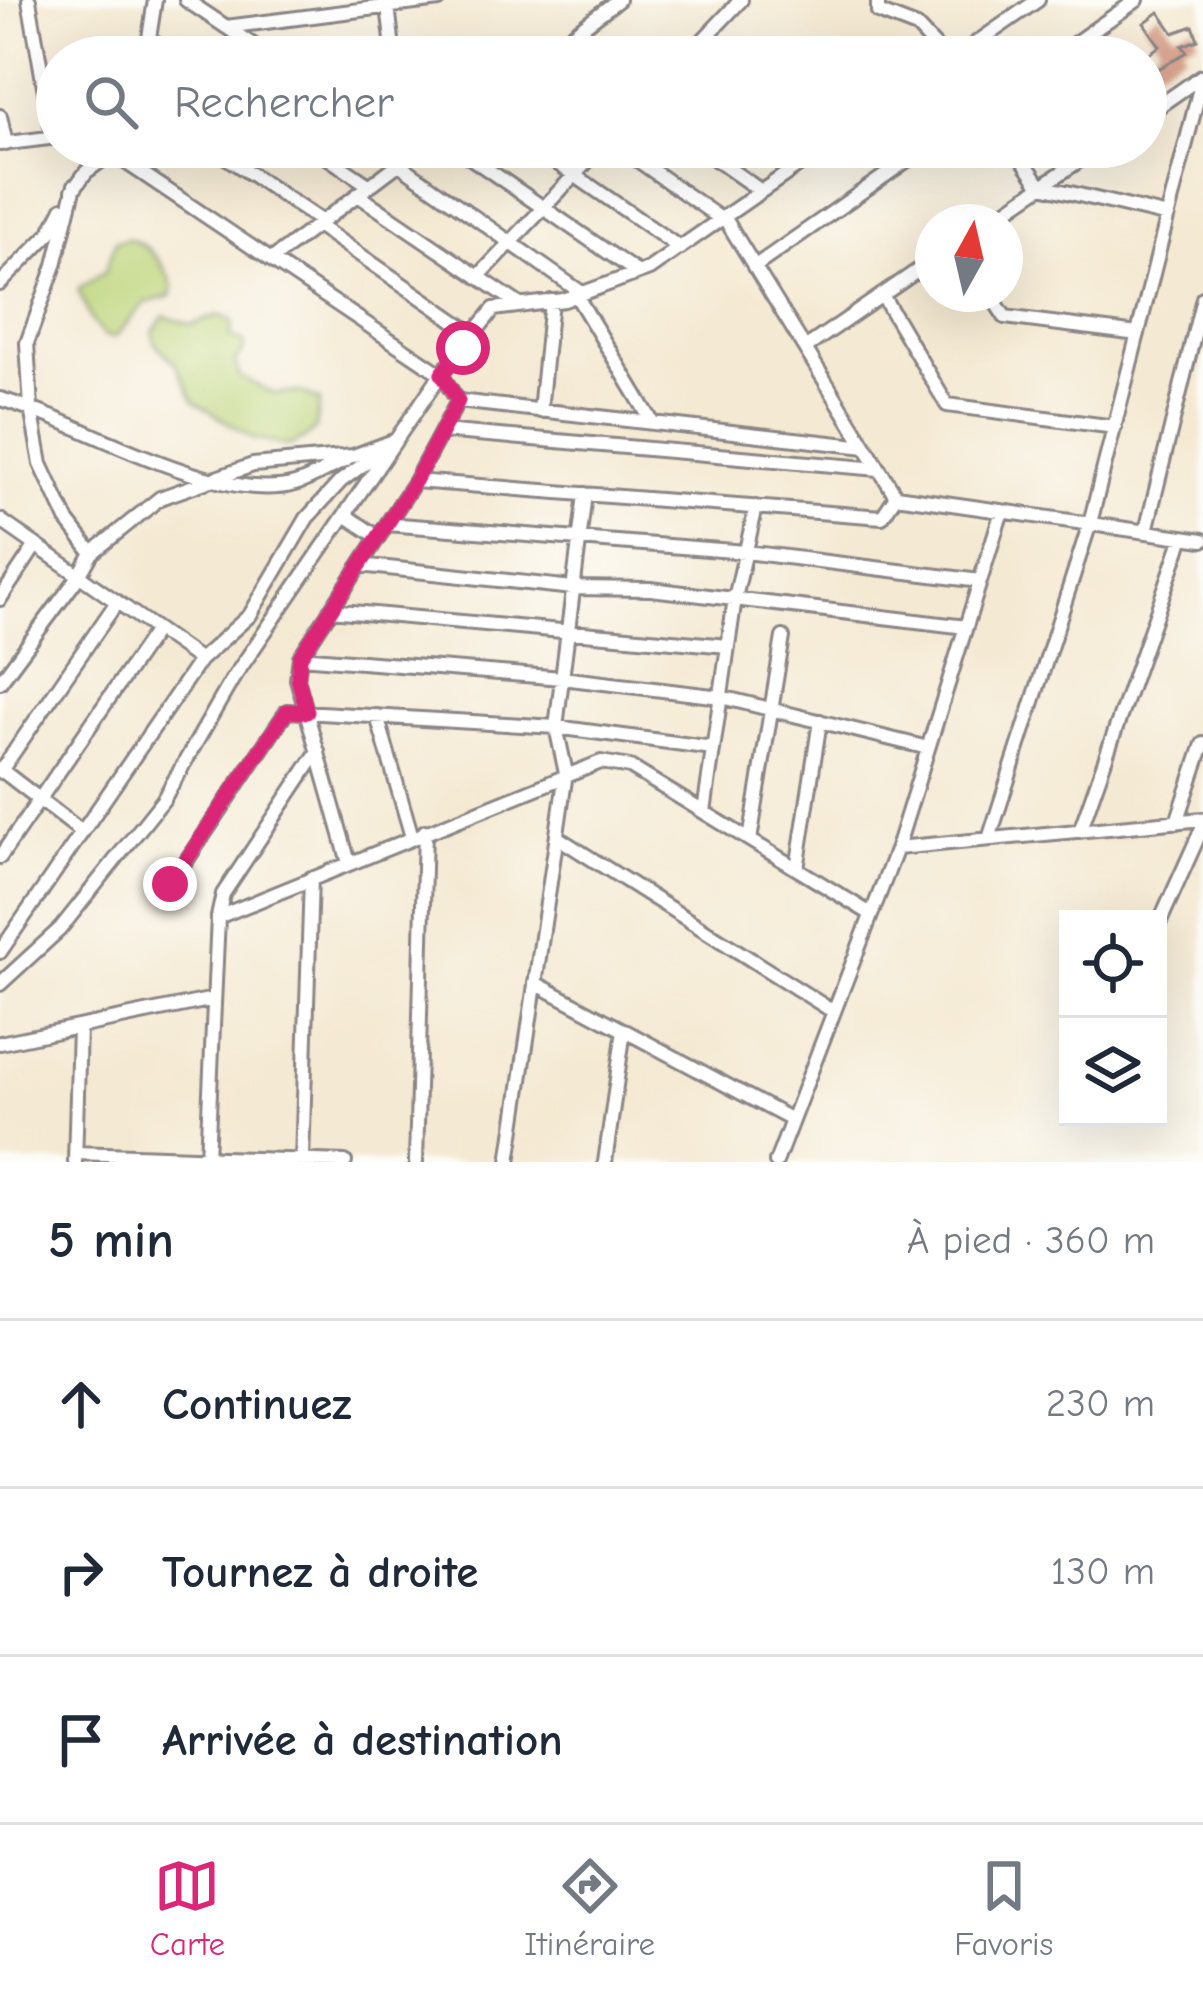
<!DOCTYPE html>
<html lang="fr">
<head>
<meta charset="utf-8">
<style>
	:root { --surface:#fff; --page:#f2f2f3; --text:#1f2937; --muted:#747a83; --line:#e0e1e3; --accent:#db2777 }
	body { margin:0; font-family:"Comic Neue",sans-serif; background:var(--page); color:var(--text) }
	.controls { position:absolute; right:36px; bottom:36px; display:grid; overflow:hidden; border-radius:0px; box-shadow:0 12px 48px #0002 }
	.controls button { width:108px; height:108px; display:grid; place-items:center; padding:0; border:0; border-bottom:3px solid var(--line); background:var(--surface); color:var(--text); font:60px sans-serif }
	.compass { position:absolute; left:915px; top:204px; width:108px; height:108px; border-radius:50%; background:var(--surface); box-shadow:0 12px 48px #0002; rotate:8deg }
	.stop { position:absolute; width:36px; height:36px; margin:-27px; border:9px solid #db2777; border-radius:50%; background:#fff }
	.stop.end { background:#db2777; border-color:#fff; box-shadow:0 3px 12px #0008 }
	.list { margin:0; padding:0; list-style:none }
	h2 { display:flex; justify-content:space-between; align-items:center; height:156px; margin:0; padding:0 48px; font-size:51px }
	h2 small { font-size:39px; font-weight:400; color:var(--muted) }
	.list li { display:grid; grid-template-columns:78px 1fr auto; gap:36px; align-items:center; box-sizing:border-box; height:168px; padding:0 48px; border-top:3px solid var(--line) }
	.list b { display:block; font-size:45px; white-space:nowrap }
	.list em { font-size:39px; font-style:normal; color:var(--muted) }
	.icon { flex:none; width:66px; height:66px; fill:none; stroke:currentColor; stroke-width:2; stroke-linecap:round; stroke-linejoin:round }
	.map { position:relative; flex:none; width:1203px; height:1162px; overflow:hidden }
	.search { position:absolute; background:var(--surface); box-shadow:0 12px 48px #0002; left:36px; right:36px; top:36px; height:132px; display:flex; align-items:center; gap:30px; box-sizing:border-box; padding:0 42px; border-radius:66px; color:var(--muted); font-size:45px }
	.sheet { height:660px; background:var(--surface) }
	nav { display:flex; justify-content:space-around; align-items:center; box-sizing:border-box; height:168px; border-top:3px solid var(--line); background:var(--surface); font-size:33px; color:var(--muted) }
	nav a { display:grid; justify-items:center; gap:6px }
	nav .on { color:var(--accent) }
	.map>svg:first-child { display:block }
	.green { fill:#bcd478; stroke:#6f7b5a; stroke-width:3 }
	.building { fill:#d39881 }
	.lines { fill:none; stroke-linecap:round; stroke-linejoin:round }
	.street-casing { stroke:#8b8686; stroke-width:18 }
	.street { stroke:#fff; stroke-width:12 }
	.route { stroke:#db2777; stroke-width:15 }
</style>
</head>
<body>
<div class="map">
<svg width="1203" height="1162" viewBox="0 0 1203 1162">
	<rect width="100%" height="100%" fill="#fdfcf7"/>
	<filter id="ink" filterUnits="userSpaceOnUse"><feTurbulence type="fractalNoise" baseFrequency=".00833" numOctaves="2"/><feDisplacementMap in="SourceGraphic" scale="24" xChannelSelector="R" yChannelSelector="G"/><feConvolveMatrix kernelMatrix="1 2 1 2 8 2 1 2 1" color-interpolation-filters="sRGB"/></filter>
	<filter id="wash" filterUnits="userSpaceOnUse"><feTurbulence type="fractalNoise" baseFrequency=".004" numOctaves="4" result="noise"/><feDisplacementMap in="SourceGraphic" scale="48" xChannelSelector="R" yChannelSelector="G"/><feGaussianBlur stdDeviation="2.7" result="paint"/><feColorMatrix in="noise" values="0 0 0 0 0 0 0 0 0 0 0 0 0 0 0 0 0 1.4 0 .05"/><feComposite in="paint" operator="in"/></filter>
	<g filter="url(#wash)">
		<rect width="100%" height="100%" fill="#f4e9d2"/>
		<path class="green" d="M127 239C149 243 164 265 173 285L171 296 145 303 115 337 104 336 91 320 78 289 105 271 116 241Z
			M218 315 231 320 233 326 229 336 244 342V350L235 362 240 377 275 394 300 392 320 401 316 428 307 437 289 446 254 439 194 401 176 364 154 342 153 332 164 316 192 325Z"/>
		<g id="blocks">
			<path class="building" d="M1159 12 1174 33 1193 26 1198 40 1182 46 1187 52 1150 74 1146 56 1160 46 1144 23Z"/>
		</g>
	</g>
	<g filter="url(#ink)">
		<use href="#blocks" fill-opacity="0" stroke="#8b8686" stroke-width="3"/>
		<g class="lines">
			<defs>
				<path id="street" d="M29 0 53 138
					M186 0 271 57
					M878 0V12L917 27 945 57
					M388 6 394 57
					M226 27 439 0
					M149 39 176 57
					M146 57 155 0
					M408 57 566 38
					M542 57 618 0
					M687 57 741 0
					M956 57 1038 0
					M1055 57 1137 0
					M1146 115 1202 76
					M0 116 6 144
					M0 144 57 137
					M103 147 441 374 458 401 866 447
					M211 147 322 222
					M312 147 370 186
					M455 147 638 273
					M534 147 680 248
					M619 147 721 219
					M698 147 761 191
					M1014 147 1041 186 1168 216
					M399 164 582 293
					M75 185 55 265 27 343 31 408 41 464 67 520 92 553
					M73 190 86 172 120 147
					M358 195 520 305
					M724 217 896 496 1203 540
					M989 222 1099 147
					M317 225 474 334
					M271 260 421 147
					M754 267 926 147
					M478 277 601 147
					M0 284 51 232 63 208
					M990 294 1005 317 1138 334
					M576 295 653 423
					M882 295 947 405 1115 427
					M805 348 933 260
					M0 399C81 421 216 506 295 484 312 479 330 467 346 460
					M540 411 551 301
					M442 431 879 469
					M415 481 882 517 896 496
					M345 515 378 537
					M0 520 200 660
					M387 524 746 552 980 581
					M1146 531 1203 298
					M360 565 573 588 651 589 966 627
					M0 599 36 545
					M330 610 728 646
					M300 657 562 678 721 697 928 748
					M0 682 79 576 92 553 160 498 253 465 353 456 396 440 341 481 307 518 250 615 200 660 0 952
					M377 716 412 837
					M0 769 82 832
					M0 772 117 602
					M704 812 735 598 756 507
					M1177 822 1203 744
					M1080 831 1183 537
					M557 837 834 1012
					M989 839 1090 523 1203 76
					M750 840 783 637
					M897 848 1203 819
					M0 857 156 630
					M349 863 297 679 300 657 415 481 458 401
					M797 869 820 721
					M170 885 287 711 556 727 713 748
					M218 917 601 762 630 767 871 914
					M1158 926 1203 826
					M535 983 792 1120
					M0 984 60 929 163 800 232 680 441 374 494 309 564 300 649 269 825 147
					M0 1043 214 999
					M75 1153 345 1162
					M207 1158 218 917 223 894 318 751
					M75 1162 79 1027
					M302 1162 311 878
					M416 1162 425 831
					M509 1162 566 773 556 727 585 494
					M605 1162 624 1030
					M776 1162 897 848 1002 511"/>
			</defs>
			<use href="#street" class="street-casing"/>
			<use href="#street" class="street"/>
		</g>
	</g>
	<g class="lines" filter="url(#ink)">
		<path class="route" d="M170 884 287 711 307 712 298 679 300 657 415 481 458 401 442 374 463 348"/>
	</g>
</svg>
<div class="controls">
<button><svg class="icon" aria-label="locate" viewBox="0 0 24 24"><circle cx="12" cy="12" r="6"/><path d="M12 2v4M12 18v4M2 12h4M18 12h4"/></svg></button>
<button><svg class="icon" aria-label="layers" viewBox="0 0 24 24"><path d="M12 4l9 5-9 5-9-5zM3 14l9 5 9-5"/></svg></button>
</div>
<svg class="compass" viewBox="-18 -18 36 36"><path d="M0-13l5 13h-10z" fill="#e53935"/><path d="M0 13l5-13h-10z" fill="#747a83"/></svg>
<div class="stop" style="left:463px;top:348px"></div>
<div class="stop end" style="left:170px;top:884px"></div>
<div class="search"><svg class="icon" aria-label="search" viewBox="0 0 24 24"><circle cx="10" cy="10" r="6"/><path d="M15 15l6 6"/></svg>Rechercher</div>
</div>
<section class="sheet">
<h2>5 min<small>À pied · 360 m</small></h2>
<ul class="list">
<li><svg class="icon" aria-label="ahead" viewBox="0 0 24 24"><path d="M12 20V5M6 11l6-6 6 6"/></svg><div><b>Continuez</b></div><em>230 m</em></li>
<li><svg class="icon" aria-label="right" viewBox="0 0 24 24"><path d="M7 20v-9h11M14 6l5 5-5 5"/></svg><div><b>Tournez à droite</b></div><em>130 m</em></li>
<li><svg class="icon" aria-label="arrive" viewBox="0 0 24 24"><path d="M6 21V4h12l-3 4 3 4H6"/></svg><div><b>Arrivée à destination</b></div></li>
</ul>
</section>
<nav>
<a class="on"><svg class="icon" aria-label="map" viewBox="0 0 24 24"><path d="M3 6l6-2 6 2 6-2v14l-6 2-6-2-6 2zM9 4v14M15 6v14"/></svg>Carte</a>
<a><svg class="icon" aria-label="directions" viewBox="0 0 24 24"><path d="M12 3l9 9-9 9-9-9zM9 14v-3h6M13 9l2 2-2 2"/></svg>Itinéraire</a>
<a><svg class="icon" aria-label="saved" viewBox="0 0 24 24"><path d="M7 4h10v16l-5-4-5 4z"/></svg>Favoris</a>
</nav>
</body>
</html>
